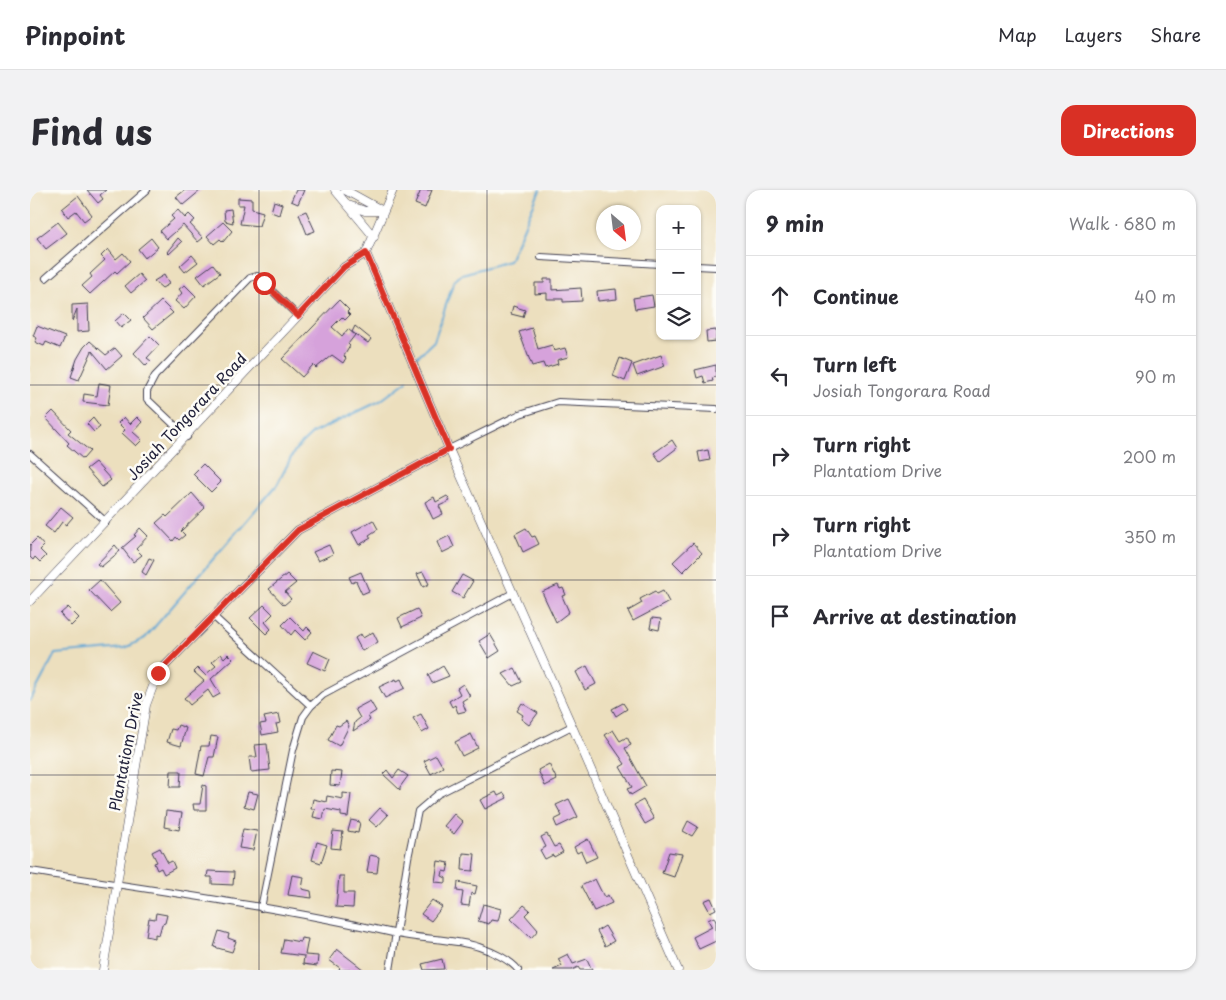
<!DOCTYPE html>
<html lang="en">
<head>
<meta charset="utf-8">
<style>
	:root { --surface:#fff; --page:#f2f2f3; --text:#2b2b33; --muted:#7c7c81; --line:#e1e1e2; --accent:#d93025 }
	body { margin:0; font-family:"Playpen Sans",sans-serif; background:var(--page); color:var(--text) }
	.controls { position:absolute; right:15px; top:15px; display:grid; overflow:hidden; border-radius:10px; box-shadow:0 1px 4px #0004 }
	.controls button { width:45px; height:45px; display:grid; place-items:center; padding:0; border:0; border-bottom:1px solid var(--line); background:var(--surface); color:var(--text); font:25px sans-serif }
	.compass { position:absolute; left:566px; top:15px; width:45px; height:45px; border-radius:50%; background:var(--surface); box-shadow:0 1px 4px #0004; rotate:152deg }
	.stop { position:absolute; width:15px; height:15px; margin:-11px; border:4px solid #d93025; border-radius:50%; background:#fff }
	.stop.end { background:#d93025; border-color:#fff; box-shadow:0 1px 5px #0008 }
	.list { margin:0; padding:0; list-style:none }
	h2 { display:flex; justify-content:space-between; align-items:center; height:65px; margin:0; padding:0 20px; font-size:21px }
	h2 small { font-size:16px; font-weight:400; color:var(--muted) }
	.list li { display:grid; grid-template-columns:32px 1fr auto; gap:15px; align-items:center; box-sizing:border-box; height:80px; padding:0 20px; border-top:1px solid var(--line) }
	.list b { display:block; font-size:19px; white-space:nowrap }
	.list p { margin:0; font-size:16px; white-space:nowrap; color:var(--muted) }
	.list em { font-size:16px; font-style:normal; color:var(--muted) }
	.icon { flex:none; width:28px; height:28px; fill:none; stroke:currentColor; stroke-width:2; stroke-linecap:round; stroke-linejoin:round }
	.map { position:relative; flex:none; width:686px; height:780px; overflow:hidden; border-radius:15px }
	header { display:flex; align-items:center; gap:30px; box-sizing:border-box; height:70px; padding:0 25px; background:var(--surface); border-bottom:1px solid var(--line) }
	header strong { font-size:24px }
	nav { display:flex; gap:28px; margin-inline-start:auto; font-size:18px }
	.intro { display:flex; align-items:center; justify-content:space-between; box-sizing:border-box; height:120px; padding:0 30px }
	h1 { margin:0; font-size:35px }
	.button { padding:12px 22px; border-radius:15px; background:var(--accent); color:#fff; font-size:18px; font-weight:700 }
	main { display:flex; gap:30px; padding:0 30px }
	aside { flex:1; background:var(--surface); border-radius:15px; box-shadow:0 1px 4px #0004 }
	.map>svg:first-child { display:block }
	.lines { fill:none; stroke-linecap:round; stroke-linejoin:round }
	.stream { stroke:#5ea7d5; stroke-width:2 }
	.building { fill:#d6a2db }
	.minor-casing { stroke:#403e4f; stroke-width:8 }
	.tertiary-casing { stroke:#403e4f; stroke-width:9 }
	.minor { stroke:#fff; stroke-width:6 }
	.tertiary { stroke:#fff; stroke-width:8 }
	.route { stroke:#d93025; stroke-width:6 }
	.grid { fill:none; stroke:#22223b; stroke-width:1; stroke-opacity:0.55 }
	.labels { text-anchor:middle; dominant-baseline:central; stroke-width:5; stroke-linejoin:round; paint-order:stroke }
	.street-label { font-size:15px; fill:#22223b; stroke:#fdfcf7 }
</style>
</head>
<body>
<header>
<strong>Pinpoint</strong>
<nav><a>Map</a><a>Layers</a><a>Share</a></nav>
</header>
<div class="intro"><h1>Find us</h1><a class="button">Directions</a></div>
<main>
<div class="map">
<svg width="686" height="780" viewBox="0 0 686 780">
	<rect width="100%" height="100%" fill="#fdfcf7"/>
	<filter id="ink" filterUnits="userSpaceOnUse"><feTurbulence type="fractalNoise" baseFrequency=".02" numOctaves="2"/><feDisplacementMap in="SourceGraphic" scale="10" xChannelSelector="R" yChannelSelector="G"/><feConvolveMatrix kernelMatrix="1 2 1 2 8 2 1 2 1" color-interpolation-filters="sRGB"/></filter>
	<filter id="wash" filterUnits="userSpaceOnUse"><feTurbulence type="fractalNoise" baseFrequency=".0096" numOctaves="4" result="noise"/><feDisplacementMap in="SourceGraphic" scale="20" xChannelSelector="R" yChannelSelector="G"/><feGaussianBlur stdDeviation="1.12" result="paint"/><feColorMatrix in="noise" values="0 0 0 0 0 0 0 0 0 0 0 0 0 0 0 0 0 1.4 0 .05"/><feComposite in="paint" operator="in"/></filter>
	<g filter="url(#wash)">
		<rect width="100%" height="100%" fill="#ecdfbe"/>
		<g class="lines">
			<path class="stream" d="M388 166 404 151 424 91 432 84 479 71 510 0
				M0 511 25 464 95 458 115 448 247 295 265 260 283 243 350 211 377 191"/>
		</g>
		<g id="blocks">
			<path class="building" d="M57 0H76L70 5 73 9 68 13Z
				M155 0H171L153 15 146 7Z
				M266 0H274L268 14 261 11Z
				M391 0H402L395 18 385 14Z
				M48 6 62 25 54 31 46 21 38 27 32 19Z
				M208 8 222 9V19L233 22 229 36 210 34 214 15H208Z
				M244 11 252 14 249 25 241 22Z
				M201 19 203 33 195 31 194 20Z
				M148 20 155 28 159 24 165 30 160 34 173 48 168 52 153 35 137 49 130 41 144 29 141 26Z
				M276 21 285 41 277 44 269 24Z
				M28 32 37 43 16 59 7 48Z
				M193 32 202 41 193 52 190 49 184 54 177 46Z
				M121 48 128 57 115 68 108 59Z
				M148 48 152 52 139 64 137 62Z
				M78 59 86 69 93 63 100 71 87 83 85 81 60 104 52 96 62 87 60 84 75 70 71 66Z
				M162 65 168 72 155 82 150 76Z
				M183 74 190 83 174 95 167 86Z
				M109 84 115 91 101 103 95 96Z
				M134 85 139 94 132 98 124 91Z
				M514 89H522V100L551 98 552 111 533 112V109H517V103L505 104V93H514Z
				M155 95 166 106 154 119 145 111 152 103 149 99Z
				M586 99 587 109 568 111 567 101Z
				M622 105 624 116 605 119 603 108Z
				M309 110 319 120 317 122 320 125 315 130 312 127 302 137 312 146 318 139 325 145 318 154 320 156 314 166 316 168 313 173 302 165 286 178 283 175 272 187 252 169Z
				M131 111 143 123 123 139 113 128Z
				M58 114 59 141 47 142V119L42 131V115Z
				M483 116 495 120 493 127 481 124Z
				M94 123 101 130 91 138 85 131Z
				M7 136 35 147 30 158 16 152 14 156 5 152 7 148 3 146Z
				M325 136 341 149 338 153 322 142Z
				M502 138 508 159 522 155 524 161 535 158 538 167 527 170 528 174 515 178 513 173 502 176 489 142Z
				M686 140V151L677 152 676 141Z
				M120 146 129 155 117 168 121 171 116 176 104 163Z
				M60 151 76 165 85 158 92 166 77 179 62 161 49 190 41 187 47 169 54 157Z
				M631 165 635 176 607 186 603 175Z
				M590 168 602 173 595 191 583 186Z
				M686 175V187L682 188 683 191 675 193 673 186 667 188 665 180Z
				M69 193 81 195 78 215 53 212 54 204 67 206Z
				M23 221 41 240 38 243 60 261 53 269 37 255 39 253 16 228Z
				M94 227 100 234 107 227 112 232 103 242 112 250 106 256 92 243 95 240 88 233Z
				M63 228 70 237 64 242 57 234Z
				M642 250 647 258 630 271 624 263Z
				M678 260 680 270 670 272 668 262Z
				M65 272 81 290 72 297 56 279Z
				M173 274 191 292 181 302 163 284Z
				M162 303 175 318 151 341 155 345 149 350 146 347 143 351 126 333 135 325 137 327Z
				M417 306 420 311 409 316 413 324 403 329 395 312 404 307 406 312Z
				M31 317 43 327 36 335 32 332 24 343 15 336Z
				M343 330 348 339 339 345 341 348 329 355 322 342Z
				M110 338 118 346 106 359 112 365 103 372 92 358 106 346 104 345Z
				M496 338 502 347 505 346 509 354 493 362 485 344Z
				M419 346 424 357 412 363 407 352Z
				M7 348 14 356 10 360 16 366 10 372 5 367 3 370 0 367V355Z
				M663 353 672 363 653 382 643 372Z
				M85 355 90 361 71 377 67 374Z
				M299 355 303 364 288 371 283 362Z
				M119 368 124 370 116 385 112 382Z
				M331 382 339 401 332 404 326 391 322 393 319 387Z
				M393 382 399 394 393 397 387 384Z
				M257 384 266 393 255 402 261 409 254 415 239 399Z
				M432 385 443 391 433 408 422 402Z
				M70 390 90 413 80 422 59 400Z
				M528 395 530 399 533 398 536 405 532 406 539 422 526 432 512 402Z
				M625 401 627 404 633 401 639 412 603 431 598 421 612 413 610 409Z
				M234 415 243 424 235 432 241 439 236 444 220 428Z
				M38 417 49 428 41 436 30 424Z
				M387 419 391 428 372 437 368 428Z
				M260 427 274 441 277 437 282 442 275 450 265 440 261 445 252 435Z
				M622 428 631 429 629 440 620 438Z
				M343 442 348 452 332 461 325 448 331 444 333 448Z
				M460 444 470 461 459 468 449 451Z
				M283 461 300 469 295 481 277 473Z
				M191 464 194 468 198 464 203 469 181 489 190 504 183 508 178 500 160 515 154 508 174 491 164 482 168 478 175 485 186 476 182 472Z
				M413 476 419 486 402 493 398 485Z
				M557 476 566 494 555 500 546 482Z
				M485 478 492 492 483 496 473 484Z
				M366 489 367 491 371 489 375 498 355 508 349 497Z
				M433 494 440 506 432 511 436 521 428 523 425 515 422 517 419 511 430 504 427 498Z
				M340 511 346 521 338 526 340 530 323 541 325 532 330 528 325 519Z
				M492 513 508 523 499 535 491 529 493 525 487 521Z
				M593 513 597 519 586 526 582 519Z
				M249 524 251 533 246 534 248 542 232 545 230 534 236 533 234 527Z
				M391 524 399 539 392 543 383 528Z
				M316 531 319 536 309 556 298 550 306 535 309 536Z
				M148 535 156 538 151 556 137 552 141 539 146 540Z
				M583 540 590 551 597 547 601 555 595 558 616 596 601 605 597 599 602 597 590 577 595 574 575 545Z
				M441 544 448 558 432 566 425 552Z
				M181 546 188 547 184 567H179L174 586 166 584 171 556H179Z
				M237 554 240 580 221 582 219 567H227L225 555Z
				M406 565 413 577 401 584 394 571Z
				M519 574 527 590 515 596 508 580Z
				M357 580 363 588 369 580 378 586 370 597V600L353 584Z
				M141 581H151L150 597H140Z
				M301 581 312 582 310 596 300 595Z
				M173 595 176 596V620H164L163 614H170Z
				M218 602 228 604 224 619 214 616Z
				M466 602 468 606 474 603 477 608 455 619 450 610Z
				M313 603 321 604 318 627 311 626V622L295 619 293 629 283 627 285 619H281L283 609 296 612 297 606 313 609Z
				M539 609 548 627 527 637 524 630 532 626 526 615Z
				M613 610 624 629 615 634 604 615Z
				M350 618 358 625 347 637 339 630Z
				M136 621 152 623 149 640 134 637Z
				M424 624 433 632 424 644 414 636Z
				M321 630 330 632 328 643 318 641Z
				M658 631 668 637 662 646 653 641Z
				M213 639 227 641 223 660 209 658Z
				M303 641 313 642 310 659 301 658Z
				M517 644 524 657 529 655 533 662 524 667 523 665 515 669 510 660 516 657 511 647Z
				M558 649 567 667 556 672 551 661 547 663 544 657Z
				M287 652 297 655 291 673 282 670Z
				M130 658 138 673 142 671 145 678 134 684 131 678 127 680 124 673 127 672 122 662Z
				M639 662 652 664 644 687 632 683Z
				M433 663 445 664 443 681 432 680Z
				M340 665 349 667 347 683 337 682Z
				M408 671 419 673 417 682 413 681 412 686 416 688V693L405 692Z
				M178 681 204 682 203 695 182 694V687H177Z
				M262 685 274 687 272 699 281 701 282 708 258 705Z
				M309 686H314V703H324L323 718 306 717Z
				M565 689 574 707 578 705 582 713 564 721 551 696Z
				M428 692 447 696 445 704 441 703 439 716 431 715 433 702 427 701Z
				M681 708 686 719 680 722 674 711Z
				M402 710 412 717 401 731 391 724Z
				M453 714 471 719 468 731 461 730 459 734 448 731Z
				M494 715 500 720 495 725 508 740 501 748 481 729Z
				M126 723 137 725 135 733 132 734 129 745 125 744V748L116 746 119 728 125 729Z
				M684 727 686 732V751L669 759 663 747 682 737 678 730Z
				M575 736 584 751 575 756 567 741Z
				M189 741 199 744 198 748 206 751 202 762 184 757Z
				M271 748 278 749 275 765 288 766 287 776 273 774 274 766 251 763 254 749 270 752Z
				M307 759 312 763 334 780H308L310 778 299 770Z
				M538 764 543 774 557 769 562 780H550L548 777 542 780H523L532 776 528 769Z
				M412 769 414 779 394 780 392 774Z"/>
		</g>
	</g>
	<g filter="url(#ink)">
		<use href="#blocks" fill-opacity="0" stroke="#403e4f" stroke-width="1"/>
		<g class="lines">
			<defs>
				<path id="minor" d="M511 67 630 74
					M667 76 686 77
					M16 88 117 0
					M157 247 117 209V201L125 186 220 88 227 86 268 126
					M419 259 490 224 528 212 686 219
					M0 264 76 332
					M183 426 281 516
					M0 681C121 700 243 716 363 743 391 750 422 748 449 757 461 761 481 770 488 780
					M231 718 263 560 273 527 281 516 293 505 483 403
					M360 780 378 668 388 621 408 604 542 536"/>
				<path id="tertiary" d="M305 0 344 47
					M315 0 353 21
					M363 0 336 63 419 259 542 536 648 780
					M318 15 335 21H351
					M0 411 314 77 336 63
					M73 780 116 515 128 483 268 340 419 259"/>
			</defs>
			<use href="#minor" class="minor-casing"/>
			<use href="#tertiary" class="tertiary-casing"/>
			<use href="#minor" class="minor"/>
			<use href="#tertiary" class="tertiary"/>
		</g>
	</g>
	<g class="lines" filter="url(#ink)">
		<path class="route" d="M128 483 268 340 419 259 336 63 314 77 268 126 234 93"/>
	</g>
	<path class="grid" d="M229 0V780M457 0V780M0 195H686M0 390H686M0 585H686"/>
	<g class="labels">
		<g class="street-label">
			<text transform="translate(156 226) rotate(-47)">Josiah Tongorara Road</text>
			<text transform="translate(95 561) rotate(-79)">Plantatiom Drive</text>
		</g>
	</g>
</svg>
<div class="controls">
<button>+</button>
<button>−</button>
<button><svg class="icon" aria-label="layers" viewBox="0 0 24 24"><path d="M12 4l9 5-9 5-9-5zM3 14l9 5 9-5"/></svg></button>
</div>
<svg class="compass" viewBox="-18 -18 36 36"><path d="M0-13l5 13h-10z" fill="#e53935"/><path d="M0 13l5-13h-10z" fill="#7c7c81"/></svg>
<div class="stop" style="left:234px;top:93px"></div>
<div class="stop end" style="left:128px;top:483px"></div>
</div>
<aside>
<h2>9 min<small>Walk · 680 m</small></h2>
<ul class="list">
<li><svg class="icon" aria-label="ahead" viewBox="0 0 24 24"><path d="M12 20V5M6 11l6-6 6 6"/></svg><div><b>Continue</b></div><em>40 m</em></li>
<li><svg class="icon" aria-label="left" viewBox="0 0 24 24"><path d="M17 20v-9H6M10 6l-5 5 5 5"/></svg><div><b>Turn left</b><p>Josiah Tongorara Road</p></div><em>90 m</em></li>
<li><svg class="icon" aria-label="right" viewBox="0 0 24 24"><path d="M7 20v-9h11M14 6l5 5-5 5"/></svg><div><b>Turn right</b><p>Plantatiom Drive</p></div><em>200 m</em></li>
<li><svg class="icon" aria-label="right" viewBox="0 0 24 24"><path d="M7 20v-9h11M14 6l5 5-5 5"/></svg><div><b>Turn right</b><p>Plantatiom Drive</p></div><em>350 m</em></li>
<li><svg class="icon" aria-label="arrive" viewBox="0 0 24 24"><path d="M6 21V4h12l-3 4 3 4H6"/></svg><div><b>Arrive at destination</b></div></li>
</ul>
</aside>
</main>
</body>
</html>
